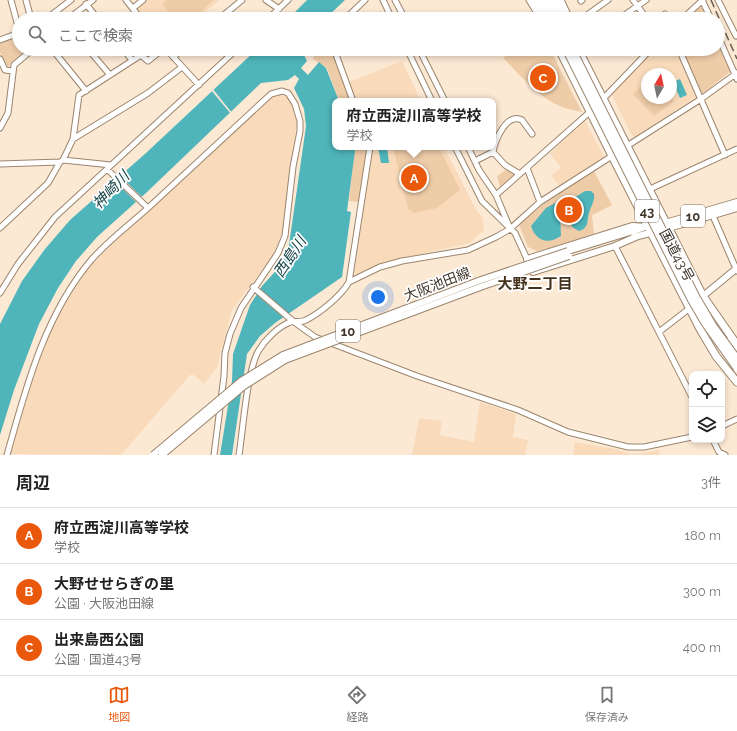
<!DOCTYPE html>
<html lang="ja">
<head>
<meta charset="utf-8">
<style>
	:root { --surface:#fff; --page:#f2f2f2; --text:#222; --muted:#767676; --line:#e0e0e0; --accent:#ea580c }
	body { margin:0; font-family:Raleway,"Noto Sans JP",sans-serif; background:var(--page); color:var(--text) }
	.controls { position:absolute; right:12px; bottom:12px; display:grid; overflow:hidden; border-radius:8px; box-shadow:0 2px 6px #0003 }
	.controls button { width:36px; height:36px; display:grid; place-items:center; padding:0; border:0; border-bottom:1px solid var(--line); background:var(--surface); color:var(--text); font:20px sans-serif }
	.compass { position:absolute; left:641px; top:68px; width:36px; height:36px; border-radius:50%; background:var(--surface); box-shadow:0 2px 6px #0003; rotate:9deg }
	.you { position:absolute; left:378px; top:297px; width:14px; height:14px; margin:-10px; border:3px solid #fff; border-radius:50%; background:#1a73e8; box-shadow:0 0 0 6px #1a73e833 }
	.badge { display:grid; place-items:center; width:26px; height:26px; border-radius:50%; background:var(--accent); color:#fff; font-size:13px; font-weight:700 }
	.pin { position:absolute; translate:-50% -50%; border:2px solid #fff; box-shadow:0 1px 4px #0006 }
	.popup { position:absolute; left:332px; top:98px; width:164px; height:52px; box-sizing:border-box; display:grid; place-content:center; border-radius:8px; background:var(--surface); filter:drop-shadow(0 1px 3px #0005); font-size:13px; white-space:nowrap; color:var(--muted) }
	.popup b { font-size:15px; color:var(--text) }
	.popup::after { content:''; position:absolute; left:50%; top:100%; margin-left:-8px; border:8px solid transparent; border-top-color:var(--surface) }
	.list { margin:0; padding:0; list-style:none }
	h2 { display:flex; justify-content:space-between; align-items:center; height:52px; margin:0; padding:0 16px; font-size:17px }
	h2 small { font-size:13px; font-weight:400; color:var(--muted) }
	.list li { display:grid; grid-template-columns:26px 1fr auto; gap:12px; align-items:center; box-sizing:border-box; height:56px; padding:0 16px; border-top:1px solid var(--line) }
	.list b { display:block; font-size:15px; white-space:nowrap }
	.list p { margin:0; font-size:13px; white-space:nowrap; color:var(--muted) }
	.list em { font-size:13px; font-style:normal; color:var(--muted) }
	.icon { flex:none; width:22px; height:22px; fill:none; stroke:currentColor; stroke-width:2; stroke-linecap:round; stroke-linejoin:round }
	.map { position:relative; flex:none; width:737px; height:455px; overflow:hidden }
	.search { position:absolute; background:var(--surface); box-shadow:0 2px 6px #0003; left:12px; right:12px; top:12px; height:44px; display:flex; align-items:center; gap:10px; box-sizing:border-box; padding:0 14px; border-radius:22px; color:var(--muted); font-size:15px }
	.sheet { height:220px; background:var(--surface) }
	nav { display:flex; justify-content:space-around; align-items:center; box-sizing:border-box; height:56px; border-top:1px solid var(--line); background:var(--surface); font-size:11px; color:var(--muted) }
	nav a { display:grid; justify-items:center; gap:2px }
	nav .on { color:var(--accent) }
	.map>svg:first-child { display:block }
	.built { fill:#f9dbbb; fill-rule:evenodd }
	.green { fill:#eecca8 }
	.water { fill:#4fb5bb }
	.pier { fill:#fce9d4 }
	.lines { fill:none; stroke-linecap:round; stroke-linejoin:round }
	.minor-casing { stroke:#9b856d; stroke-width:7 }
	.major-casing { stroke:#9b856d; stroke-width:8 }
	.highway-casing { stroke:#9b856d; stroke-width:9 }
	.minor { stroke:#fff; stroke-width:5 }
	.major { stroke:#fff; stroke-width:6 }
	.highway { stroke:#fff; stroke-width:7 }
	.rail { stroke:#6a5e52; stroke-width:1.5; stroke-dasharray:8 4; stroke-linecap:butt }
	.major-bridge-casing { stroke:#9b856d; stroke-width:8; stroke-linecap:butt }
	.highway-bridge-casing { stroke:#9b856d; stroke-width:9; stroke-linecap:butt }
	.major-bridge { stroke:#fff; stroke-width:6 }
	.highway-bridge { stroke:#fff; stroke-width:7 }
	.labels { text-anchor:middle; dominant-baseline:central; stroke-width:3.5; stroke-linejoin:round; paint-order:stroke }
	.shield { fill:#fff; stroke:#79726b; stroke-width:1 }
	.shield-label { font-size:13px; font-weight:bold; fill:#3f352b }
	.street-label { font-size:14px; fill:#3f352b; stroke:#fff }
	.water-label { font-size:15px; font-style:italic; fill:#154446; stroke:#fff }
	.neighbourhood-label { font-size:15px; font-weight:bold; fill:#45321d; stroke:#fff }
</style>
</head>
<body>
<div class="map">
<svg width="737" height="455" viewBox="0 0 737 455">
	<rect width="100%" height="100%" fill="#fce9d4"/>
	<path class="built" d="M147 0H220L196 19H145L138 10V7Z
		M655 49H677L697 95 696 97 635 137 632 136 612 95V92ZM647 74H671V98H647Z
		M402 61 421 101H356L349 82Z
		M282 95 288 98 295 113 297 122 282 234 274 254 232 310 220 354 218 366 204 384 194 375H190L121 455 9 454 34 376 48 337 61 309 89 267 128 227 189 175 262 104 263 105 273 97Z
		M585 121 605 158 560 187 551 175 561 168 550 153Z
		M373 147H444L476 210 483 218 484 230 470 243 386 262 358 275 354 273Z
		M480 402 516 414 513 437 528 440 525 455H412L419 418 442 421 440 435 474 442Z
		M575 442 611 448 632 454 660 450 659 455H573Z"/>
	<path class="green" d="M167 0H213V1L193 19H174L162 4Z
		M699 8H702L707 19H687Z
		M19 35V49L26 50 11 63 8 68 0 52V43Z
		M718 45 730 72 703 93 700 92 681 49H718Z
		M316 49H332L351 101H339L327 68 313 59Z
		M509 49H550L582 112C545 107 528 83 503 58L508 53 506 52Z
		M647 80V98H671V96L674 101 654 116 633 94Z
		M355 147H368L360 202 349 201Z
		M393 147H439L460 190 437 208 414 213 408 209Z
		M507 169 513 172 514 175 500 187 497 176Z
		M594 171 612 205 592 215 594 234 554 248 537 251 528 247 519 225C542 203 566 187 594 171Z"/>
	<path class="water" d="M307 0H345L325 19H288Z
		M257 49H304L303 53 307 61 301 68 308 75 319 62 326 68 339 101H335V147H355V151L347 211 351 212 342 277 275 323 260 336 247 354 232 455H220L232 381 233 354 250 305 262 286 282 264 289 245 306 126 304 109 294 88 299 79 295 75 288 80 261 83 146 193 97 237 76 261 58 288 39 324 14 390 0 435V324L22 281 45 249 70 220 146 153Z
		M680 79 687 95 680 98 673 82Z
		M378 147H387L389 163H381Z
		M585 191H591L594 194C595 201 591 206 589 213 587 221 589 228 579 231L572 227C571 220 574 215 581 212V208H572L560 213 561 236C548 245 536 241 531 226L546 208 557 202 572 199Z"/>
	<path class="pier" d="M212 88 232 113 231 114 211 90Z
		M118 174 143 198 137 203 113 179Z
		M259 288 289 314 284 318 255 293Z"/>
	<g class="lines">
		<defs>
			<path id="minor" d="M11 0 19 30
				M26 0 31 19
				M126 0 141 19
				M266 0 279 9
				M383 0 392 19
				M395 0 405 19
				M529 0 540 18
				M633 0 647 19
				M702 0 711 19
				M718 0 736 36
				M581 1 582 0
				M86 4 98 19
				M133 8 143 0
				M587 15 608 0
				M46 19 71 0
				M68 19 93 0
				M219 19 242 0
				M268 19 288 0
				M345 19 365 0
				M619 19 646 0
				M658 19 665 14
				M682 19 703 0
				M718 36 737 79
				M0 40 19 33
				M52 49 86 91
				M88 49 110 75
				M123 49 132 60
				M166 49 199 85
				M334 49 353 101
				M407 49 432 101
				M419 49 445 101
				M679 49 725 155
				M173 57 183 49
				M0 59 5 70 13 71
				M602 100 651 49
				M0 128 8 113 14 65 33 49
				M73 139 148 93 182 67
				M627 146 701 99 737 73
				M455 147 482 201 515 233 527 259
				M468 147 479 170 496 195 509 226
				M493 152C495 141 506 112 522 120L532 134
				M63 160 73 139 79 95 141 55 148 61 163 49
				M475 161 493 152 505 165 518 173
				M0 164 60 162 63 160 111 165
				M527 168 540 202
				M107 169 148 208 271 94 282 91 288 93 295 104 300 121V131L293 167 285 236 278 253 241 308 230 334 225 353 224 376 214 455
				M650 189 737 149
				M496 195 592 110
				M713 216 737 271
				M0 228 48 183 60 162
				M615 246 692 397
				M349 282 380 267 402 261 468 250 496 237 510 229 540 202 612 156
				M253 287 294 322 315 337 417 376 518 410 568 432 628 447H644L692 437
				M0 293 18 264 55 217 237 49
				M659 332 690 308
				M722 426 737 419
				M713 440 719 452 725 455
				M7 455C26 387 45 314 92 259 109 240 129 225 148 208
				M239 455C243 430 247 369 259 350 265 340 277 328 288 323 293 320 301 323 306 320 320 313 341 296 349 282L370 147"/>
			<path id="major" d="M662 224 737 202
				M665 229 737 208
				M638 236 615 246 533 272 527 259 632 226 647 227
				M634 237 654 232
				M568 251 643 228
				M703 296 737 268"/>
			<path id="highway" d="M535 0 544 19
				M541 0 551 19
				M548 0 557 19
				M554 0 563 19
				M560 0 569 19
				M559 49 612 156 700 329 716 356 737 382
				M578 49 703 296 737 345
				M729 341 737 352"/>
		</defs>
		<use href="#minor" class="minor-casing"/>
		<use href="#major" class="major-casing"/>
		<use href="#highway" class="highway-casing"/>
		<use href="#minor" class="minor"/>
		<use href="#major" class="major"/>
		<use href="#highway" class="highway"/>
		<path class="rail" d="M711 0 737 59"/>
		<defs>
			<path id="major-bridge" d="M153 455 241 381 283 355 481 280 568 251
				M162 455 244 386 285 360 483 286 569 256"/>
			<path id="highway-bridge" d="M566 49 691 299 705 323 737 368
				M572 49 696 297 713 326 737 359"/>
		</defs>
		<use href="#major-bridge" class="major-bridge-casing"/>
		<use href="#highway-bridge" class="highway-bridge-casing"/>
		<use href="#major-bridge" class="major-bridge"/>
		<use href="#highway-bridge" class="highway-bridge"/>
	</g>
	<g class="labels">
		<g class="shield">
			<rect x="635" y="200" width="24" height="22" rx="3"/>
			<rect x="681" y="205" width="24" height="22" rx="3"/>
			<rect x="336" y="320" width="24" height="22" rx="3"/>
		</g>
		<g class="shield-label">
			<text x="647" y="211">43</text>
			<text x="693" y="216">10</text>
			<text x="348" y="331">10</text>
		</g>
		<g class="street-label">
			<text transform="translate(677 255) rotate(62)">国道43号</text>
			<text transform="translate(437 284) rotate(-21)">大阪池田線</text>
		</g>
		<g class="water-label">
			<text transform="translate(111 190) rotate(-46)">神崎川</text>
			<text transform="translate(290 257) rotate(-56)">西島川</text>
		</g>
		<g class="neighbourhood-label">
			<text x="535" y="284">大野二丁目</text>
		</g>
	</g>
</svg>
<div class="controls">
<button><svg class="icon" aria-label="locate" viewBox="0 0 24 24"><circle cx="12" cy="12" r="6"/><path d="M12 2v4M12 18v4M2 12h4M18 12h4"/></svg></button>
<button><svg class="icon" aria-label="layers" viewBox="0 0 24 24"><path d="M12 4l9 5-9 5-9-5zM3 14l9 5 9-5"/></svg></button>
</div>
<svg class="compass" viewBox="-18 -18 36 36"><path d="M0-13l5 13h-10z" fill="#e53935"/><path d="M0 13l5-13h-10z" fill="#767676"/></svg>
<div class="you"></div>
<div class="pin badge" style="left:414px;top:178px">A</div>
<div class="popup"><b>府立西淀川高等学校</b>学校</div>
<div class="pin badge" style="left:569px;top:210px">B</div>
<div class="pin badge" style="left:543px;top:78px">C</div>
<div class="search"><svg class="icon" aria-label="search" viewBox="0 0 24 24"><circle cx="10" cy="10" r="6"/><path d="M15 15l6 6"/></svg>ここで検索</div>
</div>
<section class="sheet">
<h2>周辺<small>3件</small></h2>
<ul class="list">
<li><span class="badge">A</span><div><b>府立西淀川高等学校</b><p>学校</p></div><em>180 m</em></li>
<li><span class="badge">B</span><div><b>大野せせらぎの里</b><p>公園 · 大阪池田線</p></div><em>300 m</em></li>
<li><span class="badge">C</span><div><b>出来島西公園</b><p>公園 · 国道43号</p></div><em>400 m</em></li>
</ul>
</section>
<nav>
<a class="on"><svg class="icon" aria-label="map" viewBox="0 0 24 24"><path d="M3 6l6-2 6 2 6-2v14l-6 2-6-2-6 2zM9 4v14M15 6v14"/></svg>地図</a>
<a><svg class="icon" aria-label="directions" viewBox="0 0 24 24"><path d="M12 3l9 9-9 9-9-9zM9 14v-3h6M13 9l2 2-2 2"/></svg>経路</a>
<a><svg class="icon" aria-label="saved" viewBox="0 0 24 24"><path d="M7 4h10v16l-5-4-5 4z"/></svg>保存済み</a>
</nav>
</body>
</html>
